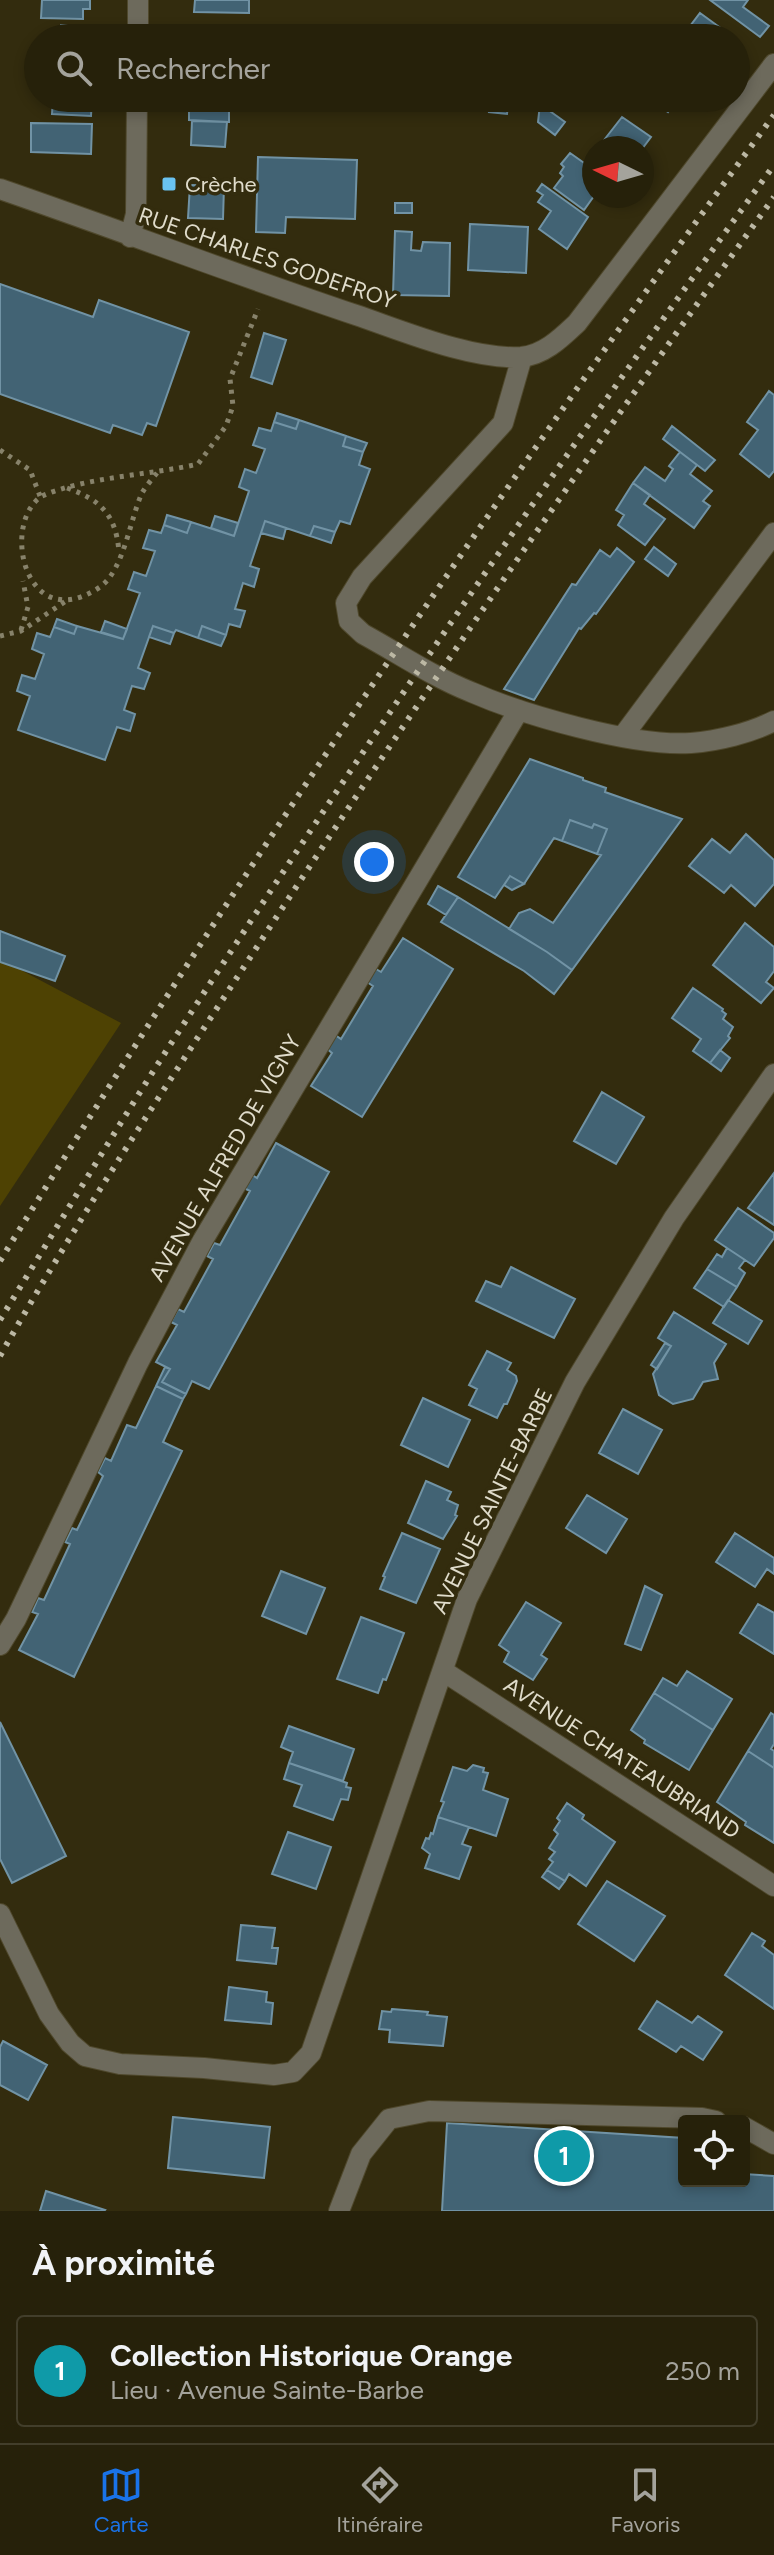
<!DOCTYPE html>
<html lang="fr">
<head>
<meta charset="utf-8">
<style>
	:root { --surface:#26210a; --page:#2e2913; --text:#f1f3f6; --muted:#a4a39c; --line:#423e2b; --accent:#1a73e8 }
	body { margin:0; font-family:Figtree,sans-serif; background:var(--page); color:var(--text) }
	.controls { position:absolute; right:24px; bottom:24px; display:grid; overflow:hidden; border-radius:8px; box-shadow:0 4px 12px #0003 }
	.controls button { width:72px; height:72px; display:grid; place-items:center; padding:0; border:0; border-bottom:2px solid var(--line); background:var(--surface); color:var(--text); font:40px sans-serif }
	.compass { position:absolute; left:582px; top:136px; width:72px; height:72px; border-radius:50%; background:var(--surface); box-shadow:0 4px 12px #0003; rotate:275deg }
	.you { position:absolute; left:374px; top:862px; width:28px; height:28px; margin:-20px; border:6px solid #fff; border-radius:50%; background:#1a73e8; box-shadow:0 0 0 12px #1a73e833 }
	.badge { display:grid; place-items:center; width:52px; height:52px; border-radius:50%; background:var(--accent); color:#fff; font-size:26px; font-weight:700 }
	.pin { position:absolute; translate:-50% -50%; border:4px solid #fff; box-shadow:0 2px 8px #0006 }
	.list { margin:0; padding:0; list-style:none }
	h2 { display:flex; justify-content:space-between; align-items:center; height:104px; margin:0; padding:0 32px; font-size:34px }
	h2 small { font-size:26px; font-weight:400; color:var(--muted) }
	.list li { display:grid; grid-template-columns:52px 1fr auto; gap:24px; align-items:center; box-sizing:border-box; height:112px; margin:0 16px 16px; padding:0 16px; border:2px solid var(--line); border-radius:8px }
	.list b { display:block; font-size:30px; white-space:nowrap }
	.list p { margin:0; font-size:26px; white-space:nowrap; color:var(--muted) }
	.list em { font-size:26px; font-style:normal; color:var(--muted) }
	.icon { flex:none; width:44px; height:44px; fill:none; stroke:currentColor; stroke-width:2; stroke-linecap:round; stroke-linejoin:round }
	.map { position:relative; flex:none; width:774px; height:2211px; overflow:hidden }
	.search { position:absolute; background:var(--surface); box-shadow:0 4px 12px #0003; left:24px; right:24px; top:24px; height:88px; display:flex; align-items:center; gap:20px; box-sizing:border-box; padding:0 28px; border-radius:44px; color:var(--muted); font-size:30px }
	.sheet { height:232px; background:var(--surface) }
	nav { display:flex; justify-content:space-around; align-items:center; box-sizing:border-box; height:112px; border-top:2px solid var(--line); background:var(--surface); font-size:22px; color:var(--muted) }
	nav a { display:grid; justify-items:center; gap:4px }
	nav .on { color:var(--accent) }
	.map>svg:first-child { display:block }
	.green { fill:#4e4203 }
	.building { fill:#426374; stroke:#7193a5; stroke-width:2 }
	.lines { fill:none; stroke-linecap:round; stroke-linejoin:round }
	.minor-casing { stroke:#4f482c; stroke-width:22 }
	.path { stroke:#87826a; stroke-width:5; stroke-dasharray:4 6; stroke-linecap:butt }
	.minor { stroke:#6d6a5c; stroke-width:20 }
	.rail { stroke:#bcb8a4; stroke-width:6; stroke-dasharray:4 8; stroke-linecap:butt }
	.poi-dot { fill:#6ac3f1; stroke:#332c0e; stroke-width:3 }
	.labels { text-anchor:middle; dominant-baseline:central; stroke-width:7; stroke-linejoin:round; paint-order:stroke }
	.poi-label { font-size:22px; fill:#e0dccb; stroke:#332c0e; text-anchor:start }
	.street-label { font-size:22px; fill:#e0dccb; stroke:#332c0e }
</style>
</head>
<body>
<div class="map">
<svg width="774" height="2211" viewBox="0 0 774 2211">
	<rect width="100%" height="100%" fill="#332c0e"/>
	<path class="green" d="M0 959 121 1023 0 1206Z"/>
	<path class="building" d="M42 0H90V9H83V19L41 18Z
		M195 0H249V13L194 12Z
		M710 0H748L743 7 769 26 760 37Z
		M700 13 726 32 722 38H681Z
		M61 25 98 26V38H55L60 36Z
		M191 34 240 36V38H191Z
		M53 98H92L91 116 52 114Z
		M189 98H229V122L189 120Z
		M491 98H509L507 114 489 112Z
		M648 98H678L668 112Z
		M540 104 565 122 555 135 538 122Z
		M622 117 651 137 642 149 607 148 601 144Z
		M192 121 227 122 225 147 191 145Z
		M31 123 92 124 91 154 31 152Z
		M570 153 594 170V196L584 210 554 188 563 176 560 173 564 167 561 164Z
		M258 157 357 160 355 219 286 217 285 233 256 232Z
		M542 184 588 217 567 249 539 229 551 211 538 202 543 195 537 191Z
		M190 185 224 186 223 219 188 218Z
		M395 203H412V213H395Z
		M470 224 528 227 526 273 468 270Z
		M395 231 412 232 411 250 421 251 423 242 450 243 449 296 393 295Z
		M0 284 93 317 99 300 189 332 156 426 147 423 142 435 113 425 110 433 0 394Z
		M264 333 286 340 272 384 251 377Z
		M769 391 774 395V471L769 477 740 454 758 430 747 422Z
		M277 413 299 420 296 429 274 422Z
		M299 420 346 436 343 446 363 452 359 465 370 469 350 524 340 521 335 532 314 526 310 536 265 521 250 566 259 569 254 587 243 583 235 609 245 611 240 627 229 624 226 635 202 626 198 638 176 630 174 633 153 626 138 668 150 673 144 689 132 686 124 710 135 714 130 731 117 727 105 760 18 730 30 696 17 691 22 675 35 679 44 654 32 649 37 633 50 637 54 627 74 634 77 626 123 639 140 593 128 589 134 572 146 576 155 551 143 548 149 530 161 533 164 525 187 533 191 522 234 536 249 491 239 487 245 469 256 473 265 449 253 445 259 428 271 431 274 422 296 429Z
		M672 426 715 460 705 471 663 439Z
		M346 436 367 443 363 452 343 446Z
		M680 452 697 465 690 474 712 491 703 501 710 506 694 528 633 483 645 467 665 481 673 469 669 466Z
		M633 483 650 495 644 504 665 519 645 545 618 525 624 515 616 510Z
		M167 515 191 522 187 533 164 525Z
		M215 516 238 523 234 536 211 528Z
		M265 521 286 528 283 539 261 533Z
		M314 526 335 532 331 543 310 536Z
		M654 547 676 564 668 576 645 559Z
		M617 548 634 562 596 614 594 613 581 629 579 628 534 700 504 689 572 584 576 585 600 550 610 557Z
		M57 619 77 626 74 634 54 627Z
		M105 621 127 629 123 639 101 632Z
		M153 626 174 633 170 644 149 637Z
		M202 626 226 635 221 646 198 638Z
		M530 759 583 778V780L606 788 605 792 682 819 572 970 547 952 509 929 519 913 530 909 553 923 601 855 597 854 607 829 594 824 592 828 570 820 562 841 554 838 524 884 510 876 495 898 458 877Z
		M570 820 592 828 594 824 607 829 597 854 562 841Z
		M746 834 774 860V884L755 906 731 885 724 893 689 866 712 839 730 853Z
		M510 876 524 884 512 890 504 885Z
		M438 886 458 897 446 915 428 904Z
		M458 897 547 952 572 970 554 994 524 971 441 922Z
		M745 923 774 947V971L766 982 774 988 761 1003 713 965Z
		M0 931 65 956 55 981 0 962Z
		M403 938 453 969 362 1117 311 1086 332 1053 326 1048 335 1035 341 1039 373 986 367 982 376 969 381 972Z
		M693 988 723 1009 722 1011 726 1014 723 1019 733 1027 728 1036 730 1038 710 1063 693 1051 701 1039 672 1018Z
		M720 1050 730 1058 721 1071 710 1063Z
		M602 1092 644 1117 616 1164 574 1141Z
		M276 1143 329 1172 209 1389 192 1381 186 1394 162 1382 170 1369 156 1362 177 1325 171 1322 178 1309 184 1312 213 1259 207 1256 214 1243 220 1245 250 1191 244 1188 252 1175 257 1178Z
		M774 1173V1225L748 1208Z
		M738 1208 774 1233V1238L754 1266 715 1240Z
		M727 1248 745 1260 739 1268 745 1273 737 1287 707 1269 717 1254 722 1257Z
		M511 1267 575 1299 554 1338 476 1301 486 1281 501 1287Z
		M707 1269 737 1287 724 1307 694 1288Z
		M728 1300 762 1321 748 1344 713 1323Z
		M674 1312 726 1344 714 1363 718 1379 703 1382 693 1399 673 1404 659 1395 653 1374 671 1346 658 1338Z
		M665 1343 671 1346 657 1369 651 1365Z
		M487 1351 511 1363 507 1370 516 1376 517 1381 507 1404H504L497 1418 469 1405 477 1389 469 1385Z
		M165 1367 170 1369 162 1382 186 1394 183 1399 156 1386Z
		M156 1386 183 1399 163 1442 182 1451 74 1677 19 1650 38 1614 32 1612 38 1598 44 1600 70 1544 65 1542 72 1528 77 1530 103 1476 98 1472 105 1458 111 1461 127 1425 136 1428Z
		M423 1398 470 1420 448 1467 401 1445Z
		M623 1409 662 1430 638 1474 599 1453Z
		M426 1481 451 1492 447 1500 458 1505 455 1515 457 1516 443 1539 408 1523Z
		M587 1495 627 1519 606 1553 566 1528Z
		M402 1533 440 1549 416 1603 380 1589 385 1577 383 1576Z
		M735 1533 774 1558V1574L767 1569 755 1587 716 1562Z
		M281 1571 325 1588 306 1634 262 1616Z
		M645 1586 662 1595 641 1650 625 1644Z
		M526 1602 561 1623 541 1655 547 1659 533 1680 504 1662 509 1652 499 1645Z
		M758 1604 774 1613V1654L740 1633Z
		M361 1617 404 1633 386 1680 383 1679 378 1693 337 1679Z
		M687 1671 732 1699 713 1730 654 1693 663 1678 677 1686Z
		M654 1693 713 1730 689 1770 644 1743 645 1740 631 1730Z
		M771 1713 774 1715V1744L771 1749 774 1751V1768L748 1751Z
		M0 1722 66 1856 12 1883 0 1859Z
		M289 1726 354 1749 343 1781 289 1763 293 1752 281 1747Z
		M748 1751 774 1768V1843L745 1825 746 1822 717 1802Z
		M289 1763 347 1783 346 1787 351 1788 348 1800 341 1799 333 1820 294 1806 302 1785 284 1779Z
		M473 1765 484 1768 483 1772 488 1773 483 1790 508 1799 496 1836 438 1817 444 1802 441 1801 453 1767 467 1771Z
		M567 1803 584 1815 582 1819 615 1842 586 1886 569 1874 565 1881 547 1870 553 1862 549 1859 555 1852 549 1848 558 1834 554 1830 560 1821 557 1818Z
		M438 1817 469 1827 462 1844 471 1847 459 1879 425 1868 430 1854 422 1848 426 1838 429 1839 431 1833 433 1834Z
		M288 1832 331 1847 316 1889 272 1874Z
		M547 1870 565 1881 559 1889 542 1877Z
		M607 1881 665 1916 634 1961 578 1924Z
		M241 1925 275 1928 272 1948H278L276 1964 237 1960Z
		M752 1933 765 1941 762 1946 774 1955V2009L725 1975Z
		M229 1987 267 1992 266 2002 273 2003 271 2024 225 2020Z
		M657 2001 692 2023 698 2016 722 2032 703 2060 681 2046 676 2052 639 2029Z
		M392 2009 428 2012 427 2015 447 2017 443 2046 389 2042 390 2030 379 2029 382 2011 391 2012Z
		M3 2041 47 2065 28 2100 0 2085V2047Z
		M173 2117 270 2127 264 2178 168 2168Z
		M447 2123 684 2138V2181H744V2174L774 2176V2211H442Z
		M46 2191 105 2210 104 2211H40Z"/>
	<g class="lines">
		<defs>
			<path id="minor" d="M138 38V0
				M0 189C119 230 237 275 356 315 403 331 472 360 521 357 544 355 561 338 577 323L774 64
				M130 237 136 214 137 98
				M522 357 503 423 362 577 346 603 349 621 363 634C398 653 433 677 471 692 524 715 634 747 691 743 718 741 750 733 774 721
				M623 736 774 533
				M0 1645 16 1619 138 1363 203 1240 519 710
				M443 1671 774 1886
				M0 1914 49 2014 70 2043 85 2056 120 2064 204 2068 274 2075 293 2072 311 2053 467 1599 575 1382 674 1218 774 1074
				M744 2127 774 2144
				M339 2211 361 2154 389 2119 429 2111 702 2118 716 2121"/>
		</defs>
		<use href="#minor" class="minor-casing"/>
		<path class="path" d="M0 450 30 470 40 496
			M157 473C152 479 146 486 142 493 130 519 124 570 100 587 25 638 0 523 42 496 85 477 151 475 198 464L226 426 233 406 230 379 258 309
			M67 488C101 500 116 515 119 552
			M21 630 28 607 23 581
			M0 636 21 631 69 599"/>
		<use href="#minor" class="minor"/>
		<path class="rail" d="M0 1261C242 869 501 487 774 115
			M0 1320C51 1237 102 1152 154 1070 352 762 559 461 774 165
			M0 1356C78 1218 167 1085 253 953 420 696 595 445 774 197"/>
	</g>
	<rect class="poi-dot" x="161" y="176" width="16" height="16" rx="4"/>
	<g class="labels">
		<g class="poi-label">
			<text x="185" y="184">Crèche</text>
		</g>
		<g class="street-label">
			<text transform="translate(267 258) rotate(19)">RUE CHARLES GODEFROY</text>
			<text transform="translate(225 1158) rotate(-60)">AVENUE ALFRED DE VIGNY</text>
			<text transform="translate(492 1501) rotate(-64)">AVENUE SAINTE-BARBE</text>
			<text transform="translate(622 1758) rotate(33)">AVENUE CHATEAUBRIAND</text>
		</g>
	</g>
</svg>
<div class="controls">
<button><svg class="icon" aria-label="locate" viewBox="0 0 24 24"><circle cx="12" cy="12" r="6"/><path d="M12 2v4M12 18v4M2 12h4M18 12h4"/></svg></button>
</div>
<svg class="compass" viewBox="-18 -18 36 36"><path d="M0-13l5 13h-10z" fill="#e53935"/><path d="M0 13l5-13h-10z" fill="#a4a39c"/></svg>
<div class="you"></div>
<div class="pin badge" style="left:564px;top:2156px;background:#0f9aa8">1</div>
<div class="search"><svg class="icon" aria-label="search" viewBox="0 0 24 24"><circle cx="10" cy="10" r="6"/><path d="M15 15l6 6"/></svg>Rechercher</div>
</div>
<section class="sheet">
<h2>À proximité<small></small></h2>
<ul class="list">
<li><span class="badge" style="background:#0f9aa8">1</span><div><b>Collection Historique Orange</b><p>Lieu · Avenue Sainte-Barbe</p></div><em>250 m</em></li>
</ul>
</section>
<nav>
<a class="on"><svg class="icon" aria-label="map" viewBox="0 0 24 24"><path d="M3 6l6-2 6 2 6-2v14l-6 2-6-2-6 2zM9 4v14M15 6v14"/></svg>Carte</a>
<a><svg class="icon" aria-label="directions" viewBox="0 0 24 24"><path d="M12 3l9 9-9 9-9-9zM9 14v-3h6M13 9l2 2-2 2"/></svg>Itinéraire</a>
<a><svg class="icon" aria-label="saved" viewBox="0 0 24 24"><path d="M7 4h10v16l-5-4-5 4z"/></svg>Favoris</a>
</nav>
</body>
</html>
